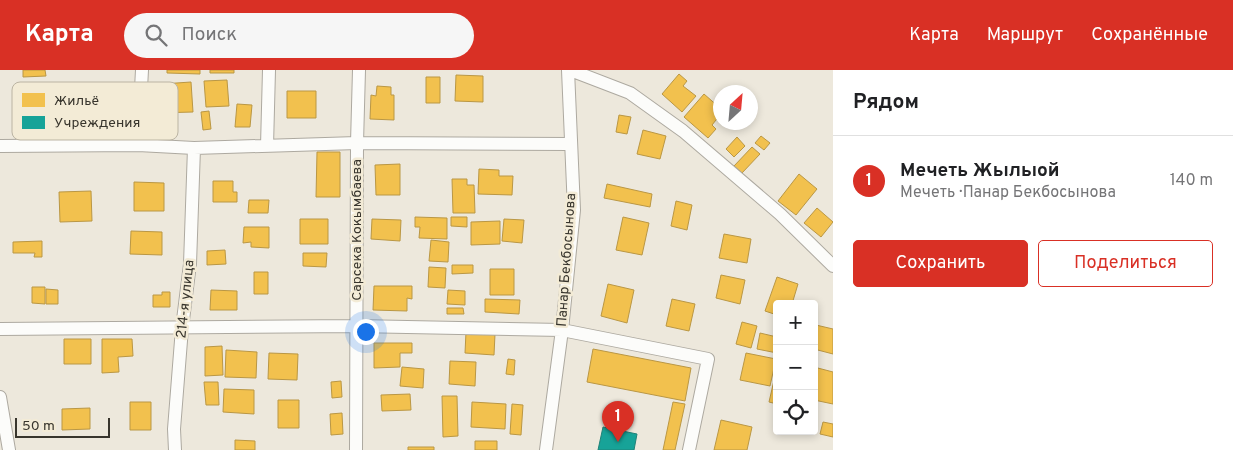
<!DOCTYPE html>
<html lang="ru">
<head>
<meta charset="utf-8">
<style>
	:root { --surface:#fff; --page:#f6f6f6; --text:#202124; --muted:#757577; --line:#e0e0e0; --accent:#d93025 }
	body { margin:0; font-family:Overpass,sans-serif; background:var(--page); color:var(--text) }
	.controls { position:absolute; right:15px; bottom:15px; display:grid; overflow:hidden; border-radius:5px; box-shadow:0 2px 8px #0003 }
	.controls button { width:45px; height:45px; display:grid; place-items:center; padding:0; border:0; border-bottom:1px solid var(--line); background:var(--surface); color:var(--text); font:25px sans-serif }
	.compass { position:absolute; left:713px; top:15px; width:45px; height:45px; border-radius:50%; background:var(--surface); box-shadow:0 2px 8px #0003; rotate:26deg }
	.scale { position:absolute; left:15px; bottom:12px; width:95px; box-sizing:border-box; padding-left:5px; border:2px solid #38352d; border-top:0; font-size:14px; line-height:18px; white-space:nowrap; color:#38352d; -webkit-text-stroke:4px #f3ebd6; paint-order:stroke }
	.you { position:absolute; left:365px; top:261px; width:18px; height:18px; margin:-12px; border:4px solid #fff; border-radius:50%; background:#1a73e8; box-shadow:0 0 0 8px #1a73e833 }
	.badge { display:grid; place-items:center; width:32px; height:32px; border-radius:50%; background:var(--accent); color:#fff; font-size:16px; font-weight:700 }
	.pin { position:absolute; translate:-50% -41px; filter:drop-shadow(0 1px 2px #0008) }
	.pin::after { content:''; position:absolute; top:26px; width:18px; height:15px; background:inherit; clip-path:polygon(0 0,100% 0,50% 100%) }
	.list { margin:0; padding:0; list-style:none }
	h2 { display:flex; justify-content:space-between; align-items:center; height:65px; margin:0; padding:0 20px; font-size:21px }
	h2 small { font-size:16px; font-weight:400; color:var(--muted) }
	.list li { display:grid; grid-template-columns:32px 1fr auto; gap:15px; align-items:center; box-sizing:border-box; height:90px; padding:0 20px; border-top:1px solid var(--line) }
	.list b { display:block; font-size:19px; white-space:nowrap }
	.list p { margin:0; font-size:16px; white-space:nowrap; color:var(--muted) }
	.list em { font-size:16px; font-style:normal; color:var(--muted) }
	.actions { display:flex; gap:10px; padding:15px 20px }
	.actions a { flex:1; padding:11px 0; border:1px solid var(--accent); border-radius:5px; text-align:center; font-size:18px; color:var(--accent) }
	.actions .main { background:var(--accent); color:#fff }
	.icon { flex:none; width:28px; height:28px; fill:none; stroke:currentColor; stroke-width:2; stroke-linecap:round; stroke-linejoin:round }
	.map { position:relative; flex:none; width:833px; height:380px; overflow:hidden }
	header { display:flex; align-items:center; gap:30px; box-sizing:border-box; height:70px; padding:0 25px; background:var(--accent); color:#fff }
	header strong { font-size:24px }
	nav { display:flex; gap:28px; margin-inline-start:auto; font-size:18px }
	.search { width:350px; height:45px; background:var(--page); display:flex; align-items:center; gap:12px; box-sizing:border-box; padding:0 18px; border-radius:28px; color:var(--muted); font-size:19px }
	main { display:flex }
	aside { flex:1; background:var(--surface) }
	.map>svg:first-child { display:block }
	.homes { fill:#f2c14e; stroke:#ba9744 }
	.public { fill:#17a398; stroke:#218278 }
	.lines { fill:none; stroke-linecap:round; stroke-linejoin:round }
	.street-casing { stroke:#ada9a0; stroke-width:14 }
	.street { stroke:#fcfcfa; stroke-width:12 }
	.labels { text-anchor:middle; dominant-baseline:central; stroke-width:5; stroke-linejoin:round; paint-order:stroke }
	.street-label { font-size:14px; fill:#38352d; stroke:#f3ebd6 }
	.key { fill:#f3ebd6; stroke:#bbb4a3; stroke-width:1 }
	.key-label { font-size:14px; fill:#38352d }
</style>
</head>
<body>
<header>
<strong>Карта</strong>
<div class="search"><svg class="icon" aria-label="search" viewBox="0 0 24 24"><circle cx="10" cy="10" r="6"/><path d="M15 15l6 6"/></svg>Поиск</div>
<nav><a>Карта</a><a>Маршрут</a><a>Сохранённые</a></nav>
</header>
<main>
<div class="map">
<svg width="833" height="380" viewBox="0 0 833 380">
	<rect width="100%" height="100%" fill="#ede8dc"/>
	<path class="homes" d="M23 0H45L46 6 23 7Z
		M167 0H200V4L167 3Z
		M210 0H234V3H210Z
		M679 4 687 11 683 16 696 26 682 42 662 24Z
		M456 5 483 6V32L455 31Z
		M426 7H440V33H426Z
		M227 10 229 36 206 37 204 11Z
		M191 12 193 42 157 43 156 27 163 25 162 14Z
		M377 16 391 17V25H394V50L370 49 371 25 376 26Z
		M287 21H316V48H287Z
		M704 24 720 38V45L712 55 716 59 708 68 684 47Z
		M237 34 252 35 250 57H235Z
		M209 41 211 59 203 60 201 42Z
		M619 45 631 47 627 64 616 62Z
		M643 60 666 66 660 89 637 84Z
		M761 66 770 73 764 80 755 73Z
		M737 67 745 76 734 87 726 79Z
		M752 77 760 84 742 103 734 96Z
		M317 82H340V127H316Z
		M400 94V125H376L375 95Z
		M479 99 499 100V106H513L512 125 478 124Z
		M799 104 817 119 796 145 778 131Z
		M452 109H467V115H474L475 143H453Z
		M213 111H233V122H237V132H213Z
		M134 112 164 113V141H134Z
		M607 114 652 124 650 137 604 128Z
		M91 121 92 151 60 152 59 122Z
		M249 130H269L268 143H248Z
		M676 131 692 135 687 160 671 156Z
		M817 138 833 152 821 167 804 153Z
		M415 147 447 148V169L419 168 420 157H415Z
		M451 147H467V157L451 156Z
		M623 147 649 153 642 185 616 180Z
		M300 149H328V174H300Z
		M372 149 401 150 400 171 371 169Z
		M504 149 524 150 522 173 502 171Z
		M500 151V174L471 175V152Z
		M244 157H269V178L251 177V172L243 173Z
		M131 161 162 162V185L130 184Z
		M724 164 751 169 747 193 719 188Z
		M431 170 449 172 448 192 429 191Z
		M42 171V187H34L35 183H13V172Z
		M225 180 226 194 207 195V181Z
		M303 183H327L326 197 303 196Z
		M452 195H473V203L452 204Z
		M429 197 446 198 445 218 428 217Z
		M490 199H514V225H490Z
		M254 202H268V224H254Z
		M721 205 745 210 740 234 716 228Z
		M777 207 798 214 792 234H777V245L765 241Z
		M608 214 634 220 627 253 601 246Z
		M374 216H412V229L407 228V241L373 240Z
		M32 217H45V234L32 233Z
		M46 219 58 220V234H46Z
		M211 220 237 221V240H210Z
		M448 220 465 221V235L447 234Z
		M162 222H170V237H153V225H162Z
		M485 229 520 230 519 244 485 242Z
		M672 229 695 234 689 261 666 256Z
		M447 238H463L464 244H447Z
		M742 252 757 256 751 278 736 274Z
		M816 255 833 259V284L814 279Z
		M466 262 495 264 494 285 465 283Z
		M760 263 777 267V283L757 279Z
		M64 269H91V294H64Z
		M102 269H132L133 286 118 287 119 302 102 303Z
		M374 273H412V283H400V297L374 298Z
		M222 276 223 305 205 306V277Z
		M593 279 691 298 685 331 587 312Z
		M226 280 257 282 256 308 225 307Z
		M269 283 298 284 297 310 268 309Z
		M746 283 776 289 770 316 740 310Z
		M508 289 515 290 514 305 506 304Z
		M450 291 476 292 475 316 449 314Z
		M402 297 424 299 423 318 400 316Z
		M814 297 833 302V334L814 330Z
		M775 306H777V334L769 332Z
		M341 311 342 327 332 328 331 312Z
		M204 312H218L219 335H206Z
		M224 319 254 320V344L223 342Z
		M410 324 411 340 382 341 381 325Z
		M442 326H457L458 366 443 367Z
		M278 330H299V358H278Z
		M130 332H151V360H130Z
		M472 332 506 334 505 359 471 357Z
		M673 332 685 334 675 380H663Z
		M512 334 523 335 521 365 510 364Z
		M90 338V359L62 360V339Z
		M342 343 343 364 331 365 330 344Z
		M721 350 752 357 747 380H714Z
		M823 352 833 354V367L820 364Z
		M235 370 255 371V380H235Z
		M475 371H497V380H475Z
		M408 377H434V380H408Z"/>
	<path class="public" d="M603 357 637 364 634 380H598Z"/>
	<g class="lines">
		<defs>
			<path id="street" d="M570 0 630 23 683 61 780 144 833 196
				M138 75 142 0
				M0 76 138 75 194 78 357 73 571 74
				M267 76 269 0
				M0 259 356 256 562 260 708 289 689 380
				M0 327 9 380
				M175 380 174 359 182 258 190 194 194 78
				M356 380 357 73 359 0
				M546 380 562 260 574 140 568 0"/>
		</defs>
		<use href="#street" class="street-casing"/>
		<use href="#street" class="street"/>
	</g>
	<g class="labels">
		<g class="street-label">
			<text transform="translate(357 160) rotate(-90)">Сарсека Кокымбаева</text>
			<text transform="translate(567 190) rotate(-86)">Панар Бекбосынова</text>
			<text transform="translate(186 229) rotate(-84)">214-я улица</text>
		</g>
	</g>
	<rect x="12" y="12" width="166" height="58" rx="8" class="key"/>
	<rect x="22" y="23" width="23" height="14" fill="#f2c14e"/>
	<rect x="22" y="46" width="23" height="13" fill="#17a398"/>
	<g class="key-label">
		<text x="54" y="35">Жильё</text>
		<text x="54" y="57">Учреждения</text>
	</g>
</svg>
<div class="controls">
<button>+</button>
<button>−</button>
<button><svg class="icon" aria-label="locate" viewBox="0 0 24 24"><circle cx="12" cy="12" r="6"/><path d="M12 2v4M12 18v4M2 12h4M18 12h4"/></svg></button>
</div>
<svg class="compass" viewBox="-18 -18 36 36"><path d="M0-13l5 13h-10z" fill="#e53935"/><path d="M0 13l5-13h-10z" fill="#757577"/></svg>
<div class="scale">50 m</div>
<div class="you"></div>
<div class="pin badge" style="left:618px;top:372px">1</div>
</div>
<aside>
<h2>Рядом<small></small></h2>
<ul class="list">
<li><span class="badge">1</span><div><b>Мечеть Жылыой</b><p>Мечеть · Панар Бекбосынова</p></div><em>140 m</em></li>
</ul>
<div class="actions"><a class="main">Сохранить</a><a>Поделиться</a></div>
</aside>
</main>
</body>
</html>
